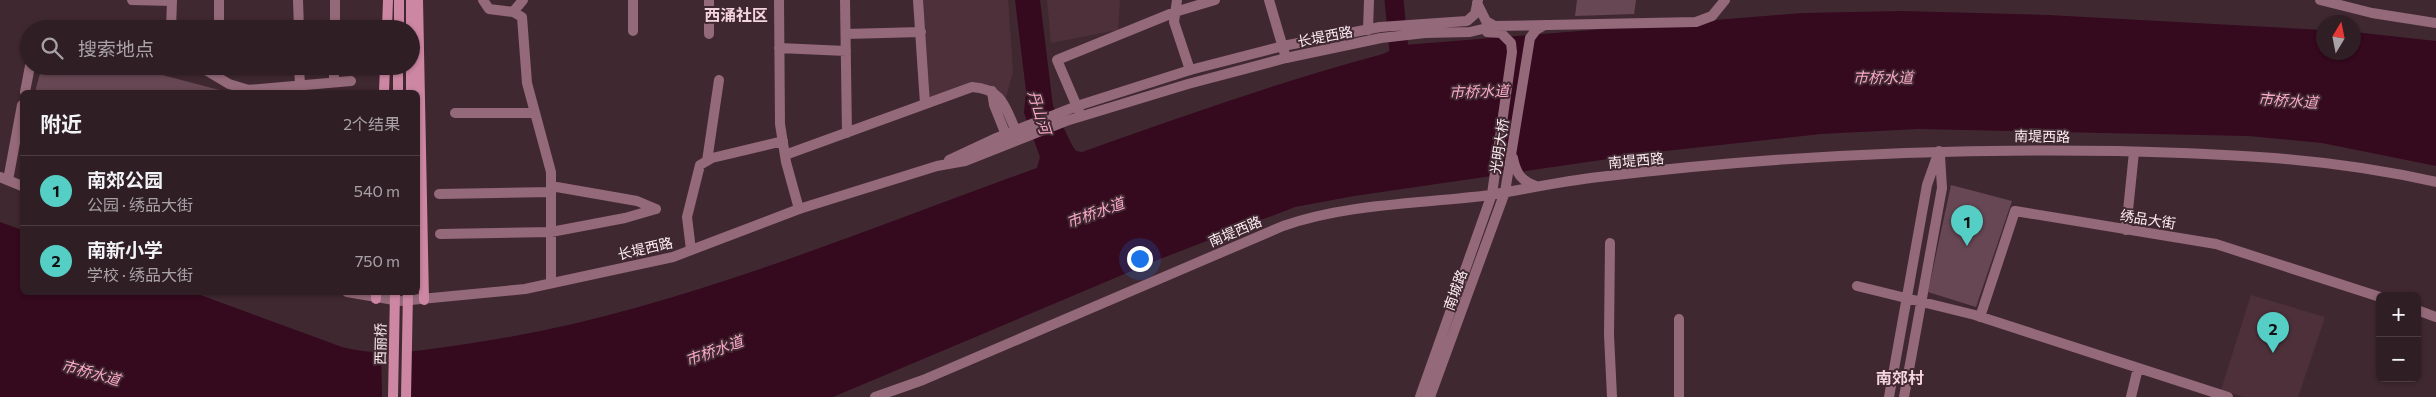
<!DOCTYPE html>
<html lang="zh">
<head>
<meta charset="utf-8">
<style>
	:root { --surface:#301e25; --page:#38272d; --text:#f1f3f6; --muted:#a8a2a7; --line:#4b3c42; --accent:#55cec5 }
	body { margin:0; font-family:Commissioner,"Noto Sans SC",sans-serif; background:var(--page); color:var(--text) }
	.controls { position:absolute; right:15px; bottom:15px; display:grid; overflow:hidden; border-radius:8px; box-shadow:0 1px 4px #0004 }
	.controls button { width:45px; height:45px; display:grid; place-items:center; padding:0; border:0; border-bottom:1px solid var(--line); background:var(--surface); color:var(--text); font:25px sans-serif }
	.compass { position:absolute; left:2316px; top:15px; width:45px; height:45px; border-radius:50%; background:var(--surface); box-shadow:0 1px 4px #0004; rotate:10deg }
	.you { position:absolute; left:1139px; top:258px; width:18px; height:18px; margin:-12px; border:4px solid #fff; border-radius:50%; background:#1a73e8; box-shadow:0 0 0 8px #1a73e833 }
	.badge { display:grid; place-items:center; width:32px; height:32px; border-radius:50%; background:var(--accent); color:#111; font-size:16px; font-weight:700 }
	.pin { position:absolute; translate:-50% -41px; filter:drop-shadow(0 1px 2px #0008) }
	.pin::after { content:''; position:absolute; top:26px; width:18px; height:15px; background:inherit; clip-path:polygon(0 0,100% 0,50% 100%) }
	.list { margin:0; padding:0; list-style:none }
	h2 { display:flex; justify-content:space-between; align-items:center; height:65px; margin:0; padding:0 20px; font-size:21px }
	h2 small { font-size:16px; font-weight:400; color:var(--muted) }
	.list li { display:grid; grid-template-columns:32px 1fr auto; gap:15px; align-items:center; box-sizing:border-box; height:70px; padding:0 20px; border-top:1px solid var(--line) }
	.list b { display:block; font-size:19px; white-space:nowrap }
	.list p { margin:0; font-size:16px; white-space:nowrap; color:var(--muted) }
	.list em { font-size:16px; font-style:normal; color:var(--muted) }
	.icon { flex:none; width:28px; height:28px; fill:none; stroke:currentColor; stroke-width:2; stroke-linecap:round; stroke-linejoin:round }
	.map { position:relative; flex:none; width:2436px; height:397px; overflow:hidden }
	.search { position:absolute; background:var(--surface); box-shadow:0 1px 4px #0004; left:20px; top:20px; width:400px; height:55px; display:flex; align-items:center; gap:12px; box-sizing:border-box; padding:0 18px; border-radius:28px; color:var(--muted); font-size:19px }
	.panel { position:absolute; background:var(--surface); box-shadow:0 1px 4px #0004; left:20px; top:90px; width:400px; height:205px; border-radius:8px }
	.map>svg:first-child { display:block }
	.built { fill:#4e303b }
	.green { fill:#674753 }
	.water { fill:#35091e }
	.pier { fill:#402831 }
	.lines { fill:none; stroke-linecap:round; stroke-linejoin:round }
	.river { stroke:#35091e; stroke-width:19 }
	.minor { stroke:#946979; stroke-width:10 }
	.tertiary { stroke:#946979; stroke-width:10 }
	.secondary { stroke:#cd87a2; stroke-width:10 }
	.secondary-bridge { stroke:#cd87a2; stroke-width:10 }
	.labels { text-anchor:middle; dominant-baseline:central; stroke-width:4; stroke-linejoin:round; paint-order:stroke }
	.street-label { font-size:14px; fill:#fcecf1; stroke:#402831 }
	.water-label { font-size:15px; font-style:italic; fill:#fba9c8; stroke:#402831 }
	.quarter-label { font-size:16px; font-weight:bold; fill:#f4d4df; stroke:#402831 }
</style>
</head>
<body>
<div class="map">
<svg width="2436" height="397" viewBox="0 0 2436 397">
	<rect width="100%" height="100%" fill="#402831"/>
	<path class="built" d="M913 0H1008L1013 72 999 122 982 86 928 102 919 91Z
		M1047 0H1120L1118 30 1051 43Z
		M2251 295 2325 317 2298 397H2244L2221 390Z"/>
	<path class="green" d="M1577 0H1636L1634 14 1575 16Z
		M42 66H128L227 92H35Z
		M1951 185 2012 201 1976 307 1928 292Z"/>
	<path class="water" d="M1015 0H1040L1053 106 1072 145 1076 151 1082 152C1181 117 1281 81 1383 54L1392 50V46L1803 13 1902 11 2048 15 2323 30 2324 52H2354V32L2436 41V166L2322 143 2248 136 1918 129 1821 134 1656 152 1354 196 1295 207 1160 259 833 397H0V222L22 230V292L195 293 342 347C386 358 422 350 466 344 663 316 850 235 1037 168L1040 157 1024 113 1026 91Z"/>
	<path class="pier" d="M412 349 410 397H382L381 351Z"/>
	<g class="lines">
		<path class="river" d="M1394 0 1399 51 1409 68"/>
		<path class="minor" d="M132 0 172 1
			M219 0V29
			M298 0 299 29
			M483 0 489 9 513 12 522 17 527 83 551 172V283
			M709 0V34
			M779 0 780 124 786 162 799 209
			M845 0 847 133
			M918 0 925 104
			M1177 0 1174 22 1190 70
			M1269 0 1286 58
			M513 12 523 0
			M171 29 172 0
			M335 29V0
			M1368 30 1369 0
			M633 31V0
			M846 34 921 32
			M779 48 846 51
			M199 66 229 84 252 91
			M299 66 300 85
			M334 82V66
			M247 90 351 81
			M992 91 994 105 1006 135
			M25 92 30 66
			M455 113H535
			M1081 116 1057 60 1175 12 1215 0
			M785 155 972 87C1003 89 1005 107 1016 131
			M707 161 719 80
			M8 180 22 105
			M551 186 637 201 656 209
			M439 194 551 192
			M2126 230 2134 152
			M440 234 551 232 625 218 656 209
			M1610 243 1609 335 1612 397
			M691 250 687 217 700 165 712 158 783 141
			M1857 286 1975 315 2228 397
			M2417 310 2436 317
			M1980 317 2015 211 2216 244 2380 297
			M1679 397V319
			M1889 397 1927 185 1939 151
			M1904 397 1942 188 1940 156
			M2131 397 2138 368"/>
		<path class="tertiary" d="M2320 0 2372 13 2436 23
			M1477 3 1486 21 1495 26
			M1513 158C1516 173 1521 181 1536 186
			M949 160 994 139 1077 106 1190 70 1283 46 1380 27 1467 21 1475 14 1478 0
			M0 177 22 186
			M347 292 400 301 525 289 673 257 799 209 937 166 965 161 1066 121 1188 84 1286 58 1381 38 1425 33 1470 32 1495 26 1696 22 1712 16 1725 0
			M875 397 923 380 1283 226C1349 203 1421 204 1490 195 1526 189 1563 181 1599 177 1771 156 1944 148 2117 151 2228 154 2327 157 2436 182
			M1420 397 1492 194 1512 52 1511 43 1501 33 1487 32
			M1430 397 1505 192 1530 38 1536 30 1545 25"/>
		<path class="secondary" d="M411 0V29
			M418 0 424 300
			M387 29 388 0
			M399 29V0
			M411 66V92
			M384 92 385 66
			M398 92V66
			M376 299V292"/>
		<path class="secondary-bridge" d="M393 397 395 292
			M406 397 408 292"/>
	</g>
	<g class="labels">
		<g class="street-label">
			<text transform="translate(1325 36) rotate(-11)">长堤西路</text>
			<text transform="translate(2042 136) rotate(1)">南堤西路</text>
			<text transform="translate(1499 146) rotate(-81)">光明大桥</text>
			<text transform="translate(1636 160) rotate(-5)">南堤西路</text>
			<text transform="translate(2148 219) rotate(9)">绣品大街</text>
			<text transform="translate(1235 231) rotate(-23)">南堤西路</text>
			<text transform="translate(645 248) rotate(-13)">长堤西路</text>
			<text transform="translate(1455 290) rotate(-70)">南城路</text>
			<text transform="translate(380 344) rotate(-89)">西丽桥</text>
		</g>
		<g class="water-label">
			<text x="1883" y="77">市桥水道</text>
			<text transform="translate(1479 91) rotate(-2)">市桥水道</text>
			<text transform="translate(2288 100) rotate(4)">市桥水道</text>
			<text transform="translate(1040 112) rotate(73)">丹山河</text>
			<text transform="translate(1095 212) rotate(-20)">市桥水道</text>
			<text transform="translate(714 350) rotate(-20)">市桥水道</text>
			<text transform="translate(91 372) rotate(15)">市桥水道</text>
		</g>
		<g class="quarter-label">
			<text x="736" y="14">西涌社区</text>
			<text x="1900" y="377">南郊村</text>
		</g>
	</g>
</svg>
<div class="controls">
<button>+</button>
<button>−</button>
</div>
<svg class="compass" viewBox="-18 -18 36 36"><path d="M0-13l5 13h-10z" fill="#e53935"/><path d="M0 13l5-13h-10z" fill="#a8a2a7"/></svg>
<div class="you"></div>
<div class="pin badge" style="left:1967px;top:246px">1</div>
<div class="pin badge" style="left:2273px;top:353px">2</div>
<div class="search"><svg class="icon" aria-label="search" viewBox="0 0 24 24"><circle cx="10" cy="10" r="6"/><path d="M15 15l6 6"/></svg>搜索地点</div>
<section class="panel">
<h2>附近<small>2个结果</small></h2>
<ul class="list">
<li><span class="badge">1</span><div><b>南郊公园</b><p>公园 · 绣品大街</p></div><em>540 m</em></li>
<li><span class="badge">2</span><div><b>南新小学</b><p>学校 · 绣品大街</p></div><em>750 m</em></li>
</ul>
</section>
</div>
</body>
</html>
